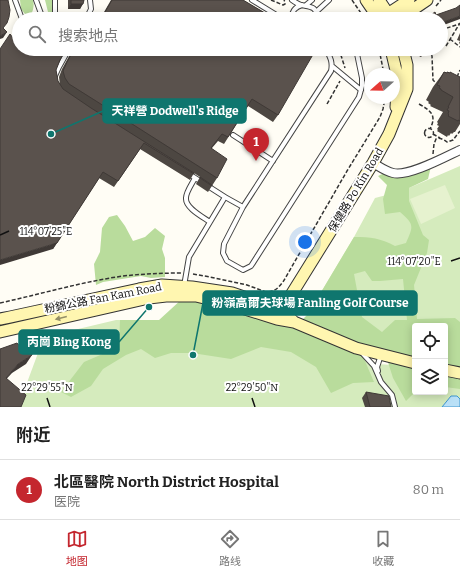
<!DOCTYPE html>
<html lang="zh">
<head>
<meta charset="utf-8">
<style>
	:root { --surface:#fff; --page:#f6f6f6; --text:#222; --muted:#767676; --line:#e0e0e0; --accent:#c4262e }
	body { margin:0; font-family:Bitter,"Noto Sans SC",serif; background:var(--page); color:var(--text) }
	.controls { position:absolute; right:12px; bottom:12px; display:grid; overflow:hidden; border-radius:4px; box-shadow:0 2px 10px #0003 }
	.controls button { width:36px; height:36px; display:grid; place-items:center; padding:0; border:0; border-bottom:1px solid var(--line); background:var(--surface); color:var(--text); font:20px sans-serif }
	.compass { position:absolute; left:364px; top:68px; width:36px; height:36px; border-radius:50%; background:var(--surface); box-shadow:0 2px 10px #0003; rotate:250deg }
	.you { position:absolute; left:305px; top:242px; width:14px; height:14px; margin:-10px; border:3px solid #fff; border-radius:50%; background:#1a73e8; box-shadow:0 0 0 6px #1a73e833 }
	.badge { display:grid; place-items:center; width:26px; height:26px; border-radius:50%; background:var(--accent); color:#fff; font-size:13px; font-weight:700 }
	.pin { position:absolute; translate:-50% -33px; filter:drop-shadow(0 1px 2px #0008) }
	.pin::after { content:''; position:absolute; top:21px; width:14px; height:12px; background:inherit; clip-path:polygon(0 0,100% 0,50% 100%) }
	.list { margin:0; padding:0; list-style:none }
	h2 { display:flex; justify-content:space-between; align-items:center; height:52px; margin:0; padding:0 16px; font-size:17px }
	h2 small { font-size:13px; font-weight:400; color:var(--muted) }
	.list li { display:grid; grid-template-columns:26px 1fr auto; gap:12px; align-items:center; box-sizing:border-box; height:60px; padding:0 16px; border-top:1px solid var(--line) }
	.list b { display:block; font-size:15px; white-space:nowrap }
	.list p { margin:0; font-size:13px; white-space:nowrap; color:var(--muted) }
	.list em { font-size:13px; font-style:normal; color:var(--muted) }
	.icon { flex:none; width:22px; height:22px; fill:none; stroke:currentColor; stroke-width:2; stroke-linecap:round; stroke-linejoin:round }
	.map { position:relative; flex:none; width:460px; height:407px; overflow:hidden }
	.search { position:absolute; background:var(--surface); box-shadow:0 2px 10px #0003; left:12px; right:12px; top:12px; height:44px; display:flex; align-items:center; gap:10px; box-sizing:border-box; padding:0 14px; border-radius:22px; color:var(--muted); font-size:15px }
	.sheet { height:112px; background:var(--surface) }
	nav { display:flex; justify-content:space-around; align-items:center; box-sizing:border-box; height:56px; border-top:1px solid var(--line); background:var(--surface); font-size:11px; color:var(--muted) }
	nav a { display:grid; justify-items:center; gap:2px }
	nav .on { color:var(--accent) }
	.map>svg:first-child { display:block }
	.green { fill:#d5ebbd }
	.forest { fill:#b9dc9c; fill-rule:evenodd }
	.pitch { fill:#e6f2cf }
	.water { fill:#b9e0f7; stroke:#3f96cf }
	.lines { fill:none; stroke-linecap:round; stroke-linejoin:round }
	.lane-casing { stroke:#444; stroke-width:6 }
	.street-casing { stroke:#444; stroke-width:10 }
	.secondary-casing { stroke:#333; stroke-width:13 }
	.path { stroke:#333; stroke-width:1.5; stroke-dasharray:4 2; stroke-linecap:butt }
	.lane { stroke:#fff; stroke-width:4 }
	.street { stroke:#fff; stroke-width:8 }
	.secondary { stroke:#fff6b0; stroke-width:11 }
	.wall { fill:#4d4742 }
	.shaded-wall { fill:#3f3936 }
	.building { fill:#5a524d; stroke:#3f3936 }
	.oneway { fill:#948f68 }
	.ticks { fill:none; stroke:#111; stroke-width:1.5 }
	.labels { text-anchor:middle; dominant-baseline:central; stroke-width:4; stroke-linejoin:round; paint-order:stroke }
	.street-label { font-size:11px; fill:#111; stroke:#fff }
	.ticks-label { font-size:10px; text-anchor:middle; fill:#111; stroke:#fff; stroke-width:4; stroke-linejoin:round; paint-order:stroke }
	.leader { fill:none; stroke:#0f766e; stroke-width:1.5 }
	.callout-dot { fill:#0f766e; stroke:#fff; stroke-width:1.5 }
	.callout { fill:#0f766e; stroke:#0f766e; stroke-width:1.5 }
	.callout-label { font-size:12px; text-anchor:middle; font-weight:bold; fill:#fff }
</style>
</head>
<body>
<div class="map">
<svg width="460" height="407" viewBox="0 0 460 407">
	<rect width="100%" height="100%" fill="#fffdf5"/>
	<path class="green" d="M460 166V362L445 326H415V350L308 314 354 237 375 198 402 191Z
		M116 320H159L355 358 376 364 393 365 415 392H445V378L460 382V407H18L38 353 36 339Z"/>
	<path class="forest" d="M20 0H33C35 6 32 14 29 19L21 9Z
		M45 0H52V2L56 12 49 16Z
		M432 162 428 179 409 188V201L423 235 429 240 427 253 414 285 417 319 455 318 460 322V389L445 387V326H415V392L406 401 393 378 386 356 359 347 374 382 353 383 331 393 316 367 291 352 261 347 231 359 192 353H171L155 358 141 349 126 355 103 369 91 386 71 397 61 392 84 362 119 347 120 320H159L182 299 229 306 296 326 308 314 354 237C371 237 380 238 395 246L406 243C413 226 415 225 400 212L385 214 383 199 387 185 378 176 389 171 403 172ZM365 271 372 281H380L403 279 407 320H395L382 332 362 317 354 274Z
		M117 215 125 226 133 241 145 237 155 228 165 236 162 249 165 258V277L151 278 141 276 103 282 96 285 94 264 100 252 102 228 109 217Z"/>
	<path class="pitch" d="M445 185 455 208 421 224 410 199Z"/>
	<path class="water" d="M451 396H457L460 399V407H442Z"/>
	<g class="lines">
		<defs>
			<path id="lane" d="M15 0 22 19
				M36 0 43 19
				M55 0V19
				M252 0 283 19
				M292 0C295 2 298 4 301 5 311 7 317 6 317 19
				M306 5 312 0
				M316 12 329 0
				M337 16 339 19
				M86 19 91 9 90 0
				M292 19C291 12 295 7 302 5
				M332 66 361 90
				M55 76 59 67 69 49
				M233 135 273 161
				M189 174 225 197
				M195 178C192 184 186 192 186 198 185 208 203 217 210 222
				M243 207 224 244 223 253 227 261 243 270 251 266 359 97 362 86V78L356 49
				M184 286 189 257 225 197 243 207 331 71C333 62 330 57 326 49
				M361 352 374 366 381 382 392 395 395 407
				M378 371 377 367 381 355"/>
			<path id="street" d="M373 163C380 167 385 171 393 173 408 177 445 157 460 150"/>
			<path id="secondary" d="M366 0 379 19
				M379 0 391 18
				M380 19 409 0
				M399 19 427 0
				M391 49 398 79 396 107
				M278 316 373 163 389 134 407 89V65L403 49
				M0 319 10 317 139 289 162 285 192 287 232 293 282 310 294 322
				M0 332 149 298 166 296H196L229 304 277 319 294 322 356 348 415 363
				M445 370 460 373"/>
		</defs>
		<use href="#lane" class="lane-casing"/>
		<use href="#street" class="street-casing"/>
		<use href="#secondary" class="secondary-casing"/>
		<path class="path" d="M271 0 283 5 285 4V2L284 0
			M352 0 365 19
			M436 6 441 0
			M441 30 459 24
			M450 39 460 47
			M446 46 460 23
			M339 49 345 68
			M379 49 384 74
			M429 49 432 56 433 80 436 83
			M457 77 460 70
			M327 104 340 81
			M419 104C431 111 437 115 430 129
			M424.5 133a4.5 4.5 0 1 1 9 0a4.5 4.5 0 1 1-9 0Z
			M433 134 440 138
			M433 154 434 144 436 139C440 137 444 140 447 142L453 140 460 131
			M193 274 210 277 247 285 266 292C275 292 278 288 283 282L347 171 380 117 383 109 385 98
			M0 303C41 294 81 282 123 276 142 274 161 273 181 273"/>
		<use href="#lane" class="lane"/>
		<use href="#street" class="street"/>
		<use href="#secondary" class="secondary"/>
	</g>
	<path class="wall" d="M68 0H84L80 9H68Z
		M111 0H243L275 19H100Z
		M460 33V44L459 43 460 41 457 40Z
		M13 38 60 60 56 70 58 81 64 90 60 85 59 77 62 69 73 49H311L278 115 273 122 248 106 224 144 218 141 212 148 217 178 208 192 196 184 200 177 194 173 190 180 140 149 114 187 99 178 53 249Z
		M416 49H430L428 53 420 57Z
		M444 72 446 73 460 77V124L455 132H454L452 134 451 133 449 136 448 135 447 137 437 131 438 130 437 129 439 126 437 125 438 123 437 122 443 112 430 106 431 105 428 103 429 102 426 100 433 87Z
		M366 392 391 407H365L362 398Z"/>
	<path class="shaded-wall" d="M71 4H83L80 9H68Z
		M460 16V19L441 26V23Z
		M7 32 3 38 0 39V36Z
		M430 49 428 53 420 57 423 53Z
		M57 243 53 249 0 265V260Z
		M32 355 26 364 12 373 0 386 6 378 18 364Z"/>
	<path class="building" d="M0 0H8L10 10 9 17 7 23 3 28 7 32 0 36Z
		M71 0H84L83 4H71Z
		M112 0H243L275 19H101Z
		M460 5V16L441 23V19H425L435 12 436 15 456 8Z
		M18 31 19 32V49H41L48 54 51 49H66L60 60 56 70 58 81 63 89 91 108 194 173V174L144 143 118 181 103 172 57 243 0 260V49L10 34 13 38Z
		M74 49H82L83 50V49H311L315 51 278 115 252 99 228 137 222 134 211 148 227 159 217 178 96 101 69 84 65 78 63 71 67 62Z
		M421 49H430L423 53Z
		M444 72 447 73V72L450 73V72L460 77V121L458 120V121L448 116 449 115 448 114 449 111 447 110 449 107H448L453 97 441 90V89L439 88 440 86 437 85Z
		M200 177 212 185V186L200 178Z
		M17 343 22 349 26 346 27 348 32 345V355L18 364 6 378 26 395 21 407H0V349Z
		M366 392 389 396 391 407H370Z"/>
	<defs><path id="oneway-solid" d="M-6-.8H1V-3.2L6.5 0L1 3.2V.8H-6Z"/></defs>
	<use class="oneway" href="#oneway-solid" transform="translate(61 318) rotate(166)"/>
	<path class="ticks" d="M0 235 9 231M451 261 460 258M47 398 50 407M252 398 255 407"/>
	<g class="labels">
		<g class="street-label">
			<text transform="translate(356 190) rotate(-59)">保健路 Po Kin Road</text>
			<text transform="translate(103 298) rotate(-11)">粉錦公路 Fan Kam Road</text>
		</g>
	</g>
	<g class="ticks-label">
		<text x="46" y="235">114°07'25"E</text>
		<text x="414" y="265">114°07'20"E</text>
		<text x="47" y="391">22°29'55"N</text>
		<text x="252" y="391">22°29'50"N</text>
	</g>
	<path class="leader" d="M51 134L103 111M193 355L203 303M149 307L119 342"/>
	<g class="callout-dot">
		<circle cx="51" cy="134" r="4"/>
		<circle cx="193" cy="355" r="4"/>
		<circle cx="149" cy="307" r="4"/>
	</g>
	<g class="callout">
		<rect x="103" y="99" width="143" height="24" rx="4"/>
		<rect x="203" y="291" width="214" height="24" rx="4"/>
		<rect x="19" y="330" width="100" height="24" rx="4"/>
	</g>
	<g class="callout-label">
		<text x="175" y="115">天祥營 Dodwell's Ridge</text>
		<text x="310" y="307">粉嶺高爾夫球場 Fanling Golf Course</text>
		<text x="69" y="346">丙崗 Bing Kong</text>
	</g>
</svg>
<div class="controls">
<button><svg class="icon" aria-label="locate" viewBox="0 0 24 24"><circle cx="12" cy="12" r="6"/><path d="M12 2v4M12 18v4M2 12h4M18 12h4"/></svg></button>
<button><svg class="icon" aria-label="layers" viewBox="0 0 24 24"><path d="M12 4l9 5-9 5-9-5zM3 14l9 5 9-5"/></svg></button>
</div>
<svg class="compass" viewBox="-18 -18 36 36"><path d="M0-13l5 13h-10z" fill="#e53935"/><path d="M0 13l5-13h-10z" fill="#767676"/></svg>
<div class="you"></div>
<div class="pin badge" style="left:256px;top:161px">1</div>
<div class="search"><svg class="icon" aria-label="search" viewBox="0 0 24 24"><circle cx="10" cy="10" r="6"/><path d="M15 15l6 6"/></svg>搜索地点</div>
</div>
<section class="sheet">
<h2>附近<small></small></h2>
<ul class="list">
<li><span class="badge">1</span><div><b>北區醫院 North District Hospital</b><p>医院</p></div><em>80 m</em></li>
</ul>
</section>
<nav>
<a class="on"><svg class="icon" aria-label="map" viewBox="0 0 24 24"><path d="M3 6l6-2 6 2 6-2v14l-6 2-6-2-6 2zM9 4v14M15 6v14"/></svg>地图</a>
<a><svg class="icon" aria-label="directions" viewBox="0 0 24 24"><path d="M12 3l9 9-9 9-9-9zM9 14v-3h6M13 9l2 2-2 2"/></svg>路线</a>
<a><svg class="icon" aria-label="saved" viewBox="0 0 24 24"><path d="M7 4h10v16l-5-4-5 4z"/></svg>收藏</a>
</nav>
</body>
</html>
